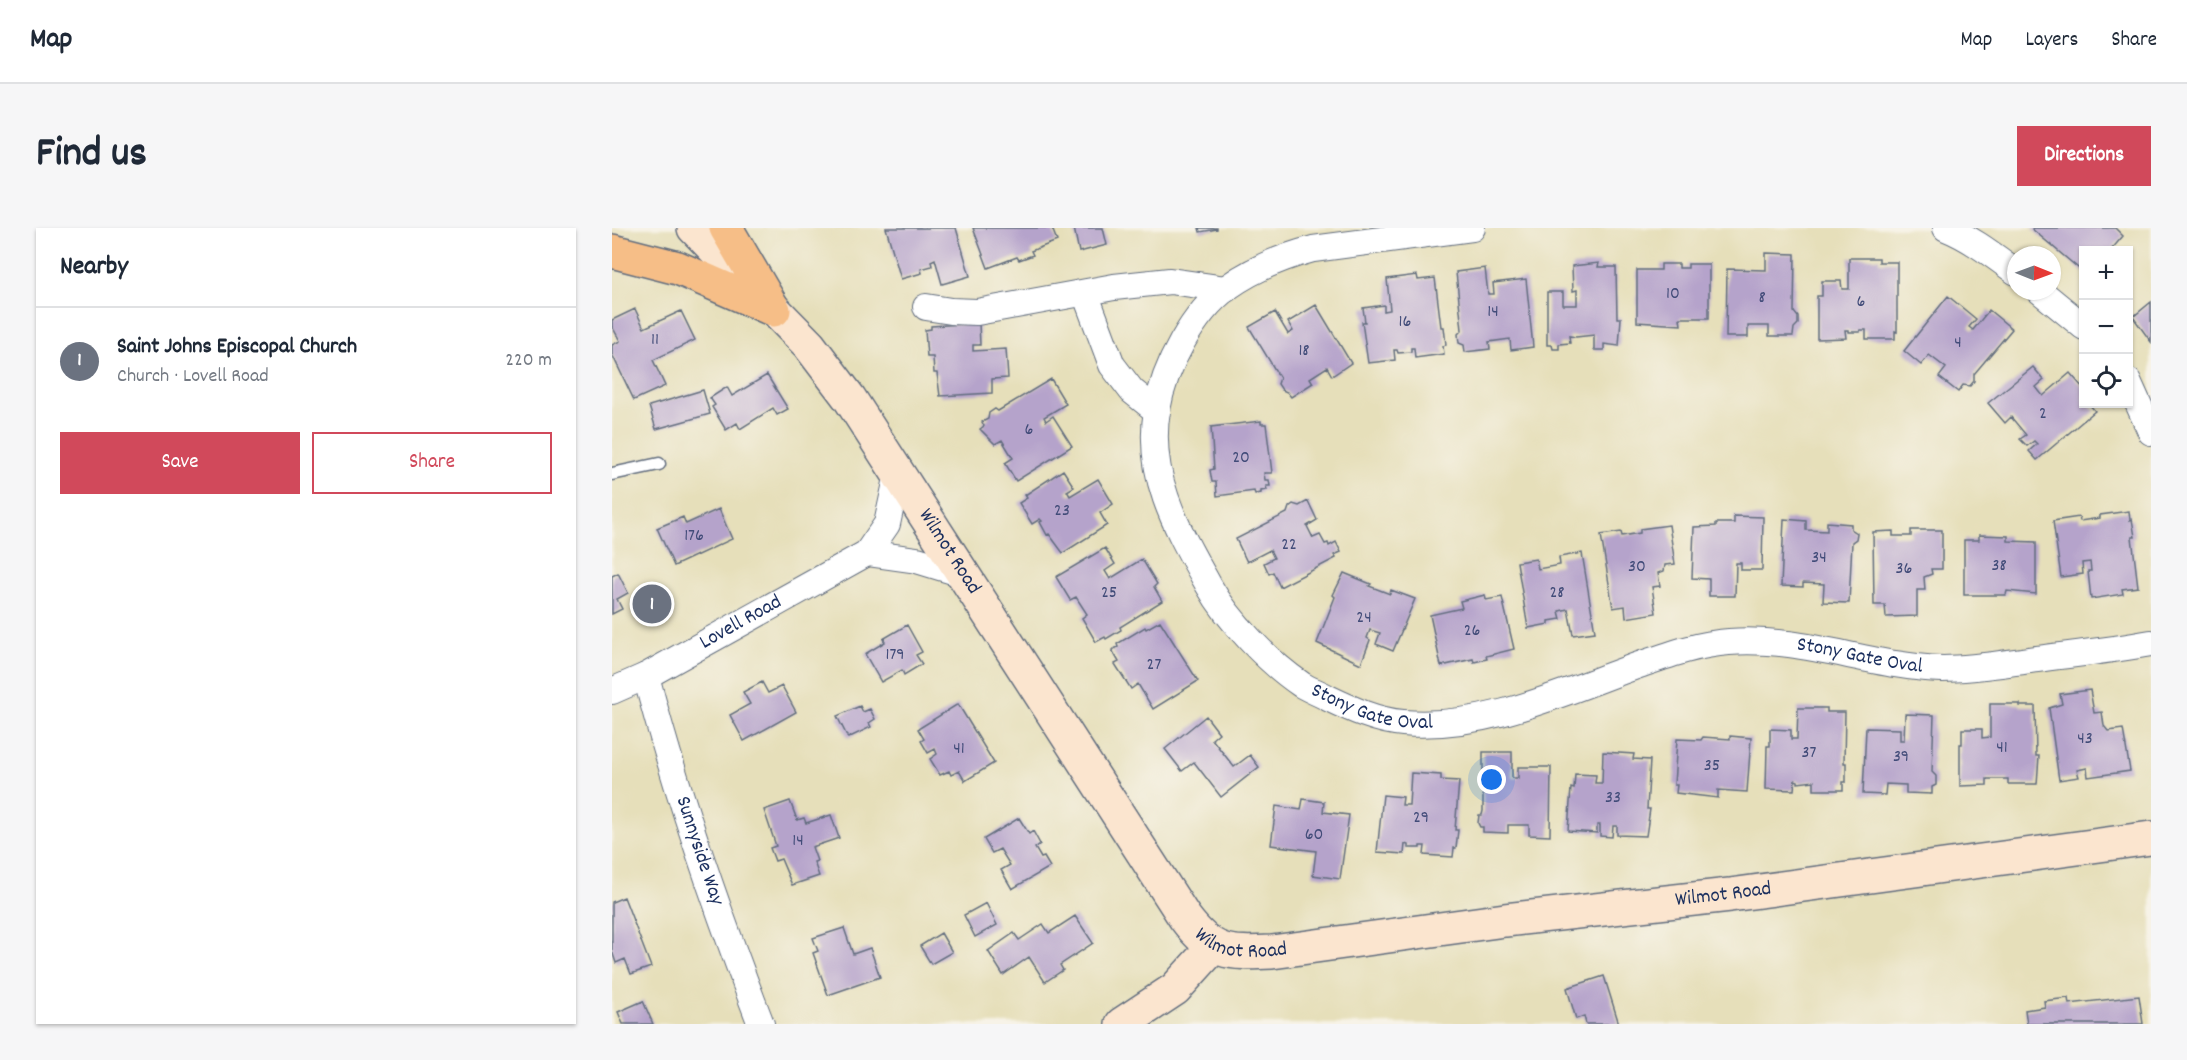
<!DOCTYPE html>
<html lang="en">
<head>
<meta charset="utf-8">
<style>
	:root { --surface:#fff; --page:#f6f6f7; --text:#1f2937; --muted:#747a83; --line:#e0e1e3; --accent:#d1495b }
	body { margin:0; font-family:Dekko,sans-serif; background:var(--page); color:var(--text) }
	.controls { position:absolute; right:18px; top:18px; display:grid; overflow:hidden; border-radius:0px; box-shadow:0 2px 4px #0004 }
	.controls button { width:54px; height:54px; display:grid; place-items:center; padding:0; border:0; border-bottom:2px solid var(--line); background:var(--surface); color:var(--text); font:30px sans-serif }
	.compass { position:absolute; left:1395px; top:18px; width:54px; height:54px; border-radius:50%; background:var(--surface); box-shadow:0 2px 4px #0004; rotate:91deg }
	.you { position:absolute; left:880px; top:552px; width:21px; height:21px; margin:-15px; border:4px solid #fff; border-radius:50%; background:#1a73e8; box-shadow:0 0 0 9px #1a73e833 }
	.badge { display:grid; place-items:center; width:39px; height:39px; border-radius:50%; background:var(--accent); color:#fff; font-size:20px; font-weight:700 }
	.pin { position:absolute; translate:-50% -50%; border:3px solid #fff; box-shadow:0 2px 6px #0006 }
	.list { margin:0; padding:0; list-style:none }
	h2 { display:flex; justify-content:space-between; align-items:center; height:78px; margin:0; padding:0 24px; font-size:26px }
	h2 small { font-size:20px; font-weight:400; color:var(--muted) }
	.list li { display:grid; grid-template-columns:39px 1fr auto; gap:18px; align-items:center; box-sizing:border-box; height:108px; padding:0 24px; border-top:2px solid var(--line) }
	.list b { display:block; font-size:22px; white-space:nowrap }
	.list p { margin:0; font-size:20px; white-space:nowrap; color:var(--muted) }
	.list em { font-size:20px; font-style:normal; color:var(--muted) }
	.actions { display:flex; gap:12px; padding:18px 24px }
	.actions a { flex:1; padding:14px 0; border:2px solid var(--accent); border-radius:0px; text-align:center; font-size:21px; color:var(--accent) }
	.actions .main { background:var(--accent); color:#fff }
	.icon { flex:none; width:33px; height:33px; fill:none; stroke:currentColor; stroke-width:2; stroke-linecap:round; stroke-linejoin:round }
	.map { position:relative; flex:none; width:1539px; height:796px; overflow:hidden; border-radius:0px }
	header { display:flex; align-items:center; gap:36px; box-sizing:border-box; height:84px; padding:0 30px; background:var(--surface); border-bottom:2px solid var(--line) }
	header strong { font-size:28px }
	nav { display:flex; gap:33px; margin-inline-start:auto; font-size:21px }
	.intro { display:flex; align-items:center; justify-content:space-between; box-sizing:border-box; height:144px; padding:0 36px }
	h1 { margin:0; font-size:42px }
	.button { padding:15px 27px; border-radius:0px; background:var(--accent); color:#fff; font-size:21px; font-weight:700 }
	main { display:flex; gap:36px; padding:0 36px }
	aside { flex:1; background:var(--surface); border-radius:0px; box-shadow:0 2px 4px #0004 }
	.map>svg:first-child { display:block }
	.building { fill:#b5a3cb }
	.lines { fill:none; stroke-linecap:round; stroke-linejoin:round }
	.lane-casing { stroke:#626d7e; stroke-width:15 }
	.street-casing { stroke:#626d7e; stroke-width:28 }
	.secondary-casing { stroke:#626d7e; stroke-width:36 }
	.primary-casing { stroke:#626d7e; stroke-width:36 }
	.lane { stroke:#fff; stroke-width:12 }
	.street { stroke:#fff; stroke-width:26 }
	.secondary { stroke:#fbe5cf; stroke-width:33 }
	.primary { stroke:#f6be87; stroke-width:33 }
	.labels { text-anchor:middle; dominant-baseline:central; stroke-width:6; stroke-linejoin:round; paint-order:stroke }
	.number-label { font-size:18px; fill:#424c79 }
	.street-label { font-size:21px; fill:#1b2f5e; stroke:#f7f3e8 }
</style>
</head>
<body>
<header>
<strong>Map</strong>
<nav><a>Map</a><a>Layers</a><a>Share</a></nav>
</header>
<div class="intro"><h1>Find us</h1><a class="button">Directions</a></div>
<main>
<aside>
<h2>Nearby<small></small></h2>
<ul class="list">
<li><span class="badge" style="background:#6b7280">1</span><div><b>Saint Johns Episcopal Church</b><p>Church · Lovell Road</p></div><em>220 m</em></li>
</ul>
<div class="actions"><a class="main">Save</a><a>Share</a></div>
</aside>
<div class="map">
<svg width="1539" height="796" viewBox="0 0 1539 796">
	<rect width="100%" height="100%" fill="#f7f3e8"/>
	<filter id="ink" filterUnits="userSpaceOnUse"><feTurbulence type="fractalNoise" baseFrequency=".0167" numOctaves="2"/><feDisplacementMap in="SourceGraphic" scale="12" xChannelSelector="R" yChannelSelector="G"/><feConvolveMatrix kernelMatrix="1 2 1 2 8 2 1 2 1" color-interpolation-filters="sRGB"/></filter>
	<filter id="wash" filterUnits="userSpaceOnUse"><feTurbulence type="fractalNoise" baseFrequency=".008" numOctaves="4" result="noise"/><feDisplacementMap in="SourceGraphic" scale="24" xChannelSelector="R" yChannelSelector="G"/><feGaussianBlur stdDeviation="1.35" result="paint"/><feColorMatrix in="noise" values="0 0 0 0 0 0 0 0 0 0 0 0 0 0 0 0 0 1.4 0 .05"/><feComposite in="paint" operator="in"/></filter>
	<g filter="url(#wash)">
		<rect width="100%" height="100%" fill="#e6dfba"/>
		<g id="blocks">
			<path class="building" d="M274 0H344L358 48 330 56 323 31 319 33 320 38 309 41 310 45 289 51Z
				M361 0H440L445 13 419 23 421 27 407 32 405 29 376 40Z
				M462 0H491L495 17 467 24Z
				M587 0H605V1L588 4Z
				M1421 0H1503L1511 8 1499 22H1472V45L1420 1Z
				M1154 25 1183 26 1182 84 1186 89V96L1182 100 1181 108H1157V98H1136V109H1114L1115 41 1154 42Z
				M1237 30H1267V34H1285V104L1283 103V111H1254V102H1248V104H1237V102H1233L1234 110 1205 111V68H1210V53H1229L1230 61H1237Z
				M987 35 986 39H1004L1005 90H1009L1007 118 992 116V122H982V107L964 109 957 108 958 115 947 116V121H941L940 117H935V64H951V77H965V62L961 63 960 38Z
				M1049 36H1067V40H1076V36H1097V90H1068L1069 97 1025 94V42H1049Z
				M873 40 876 66H882L881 55 914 51 921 119 899 122 898 111 877 114 878 121 853 124 852 117 847 115 846 106 850 102 844 44Z
				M805 47 806 52 823 50 829 99H832L834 117 831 118 832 126 803 130 802 120H799V124L786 125 785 122H782L783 132 756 135 750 94H753L751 80 772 77V83L778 82 775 51Z
				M1336 68 1364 91 1357 99 1361 102 1377 82 1400 101 1362 146V153L1358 158 1351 157 1346 164 1327 149 1334 140 1317 127 1309 137 1292 123Z
				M1539 74V114L1521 89Z
				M704 77 739 135 720 148 715 139 698 150 701 155 679 169 675 164 670 162 666 156 668 150 637 99 663 84 676 106 681 103 676 94Z
				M23 81 32 100 69 83 83 112 41 132 53 158 22 172 0 126V117L8 113 0 98V92Z
				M367 95 368 117H361V123L394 121 396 150 380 151V165L328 168 325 145H322L321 129H315L313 102 319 101V98Z
				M1421 139 1432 152 1424 159 1431 168 1458 145 1472 161V176H1477L1483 183 1425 232 1417 223 1425 216 1422 213 1415 218 1408 211 1414 207 1399 189 1393 195 1376 175Z
				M155 147 176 181 165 187 161 180 128 201 125 195 114 202 100 179 103 177 98 170 115 159 120 168Z
				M439 151 454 176 432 189 434 193 441 188 460 218 404 253 393 235 401 230 390 212 383 216 368 201 372 198 370 194 376 191 377 185 383 181 386 183Z
				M91 162 98 186 44 201 37 178Z
				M649 193V196H654L660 245H652L653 252H657L658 258H654L655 262 649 263V265L643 266 642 263 605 268 604 254H600L598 242 602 241 599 199Z
				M451 242 462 259 455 263 458 268 486 251 501 276 488 285 495 297 451 325 437 306 435 307 428 294 430 293 428 291 420 296 407 275 415 270 413 267Z
				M696 273 705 292 695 298 701 310 708 307 713 316 716 315 717 318 724 314 729 324 722 327 724 330 668 359 661 344 657 346 652 335 662 330 658 322 635 334 624 311 675 285 677 279 681 276 687 278Z
				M107 281 120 311 62 338 45 300 71 289 74 296Z
				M1517 283 1518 292 1520 291 1523 309H1520L1526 359 1510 361 1511 366 1479 371 1476 343H1479L1478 334 1470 335 1471 346 1449 349 1441 293 1467 289 1468 293 1488 290V287Z
				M1122 288 1151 289 1150 342H1129V335H1124L1123 368H1097V351L1080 350 1082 299 1104 298V295H1122Z
				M1172 291 1194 293V302L1215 303V294L1239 296V301L1245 305 1244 311 1240 314 1237 375 1211 374 1212 356 1191 355V359L1169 358Z
				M1057 297 1063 336 1053 337 1052 343 1046 345 1048 358 1040 359 1044 385 1014 390 1013 378 1001 380 989 307 1009 304 1010 308 1028 305V301Z
				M1299 302H1330V341H1319L1320 346 1312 349 1313 362H1305V388L1274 389 1273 377H1262L1261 304 1281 303V308H1299Z
				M1367 307 1396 308V313L1424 314V366L1395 363 1394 367H1352V312H1367Z
				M493 320 503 336 493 343 498 351 530 331 545 356 542 359 550 373 508 399 509 402 494 411 493 409 484 414 470 390 475 386 464 369 458 372 444 349Z
				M970 325 983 404 961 407 956 381 947 383 949 391 937 393V396L916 400 905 334 924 331 926 341 948 337 947 329Z
				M6 345 16 365 5 371 10 381 0 386V348Z
				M732 345 759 356 757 358 778 366 779 362 803 371 781 423 764 416 768 405 758 402 755 410 758 412 749 436 705 415 723 369 721 367Z
				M873 367 874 372 890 369 902 421 874 428 875 431 862 434 861 431 829 438 818 387 850 380 848 373Z
				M548 393 586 453 541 481 526 456 519 461 503 436 507 434 500 422 506 419 505 416 533 399 534 401Z
				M295 397 310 424 304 427 310 436 292 447 290 442 269 454 253 426 273 414 271 411Z
				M150 454 156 465 170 458 184 484 132 513 118 487 138 476 131 464Z
				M1478 462 1482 485 1490 484 1492 498 1496 503 1511 501 1518 543 1476 549 1475 540 1465 542 1467 549 1447 552 1437 480 1450 476 1448 466Z
				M346 476 382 535 353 553 347 543 339 547 337 543 328 547 318 531 325 526 323 521 316 525 309 513 312 511 306 501Z
				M1378 476H1408V478H1423L1424 528H1427L1425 556H1396V551H1375V557L1348 558V516H1350V501H1370V510L1378 509Z
				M248 478 251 484 258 481 263 491 257 495 259 499 236 510 225 488Z
				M1186 480H1215V484H1233L1232 535H1234V554H1231V562H1202V553L1186 555V553L1183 552 1182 562 1154 561 1155 518H1158V501L1179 502V511H1185Z
				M1293 486 1322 487 1320 544 1324 548V557L1320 559V566L1294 565V557L1274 556 1273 567 1251 566 1254 500 1288 501V512H1292Z
				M594 488 607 505 600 511 622 539 638 527 647 539 609 569 582 534 570 543 553 521Z
				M1118 508 1139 510 1135 564 1106 562V570L1064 565 1065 557H1062L1065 511 1089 512 1091 509 1118 511Z
				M871 524H900V550H906V539H939L938 608 917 607V597H896V605L871 604V599H868L866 595 867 587H870L871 583Z
				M991 524 1022 526 1021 531 1038 532 1035 581H1038L1034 608 1005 607V598H1001L1000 609 988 608V597H985V605L956 603 959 560 962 561 963 546 984 547 983 555H990Z
				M799 545 829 547V552L847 553 843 602H846L844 620H842L841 629 812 627 813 618H808V620H796V617L793 616 792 626 765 624 771 567 791 569 790 577H797Z
				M691 571 712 574 711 584 737 587 728 651 701 647 704 623 659 617 664 578 689 582Z
				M178 573 185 592 192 590 194 595 219 587 227 610 200 619 205 633 202 634 207 648 180 657 169 631 163 633 158 620 164 618 152 582Z
				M407 590 417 606 421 603 428 616 423 620 429 630 432 629 438 639 400 661 389 642 398 637 388 621 380 625 372 611Z
				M12 669 39 739 19 746 13 731 4 735 0 723V674Z
				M374 675 385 697 363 709 352 687Z
				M463 688 481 715 448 737 451 742 433 754 417 729 391 747 376 723 402 705 407 712 431 696 437 705Z
				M232 700 241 726 258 720 268 749 216 767 201 725 206 723 201 710Z
				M329 705 340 724 319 736 308 718Z
				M992 748 1007 796H974L972 788 964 791 955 760Z
				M1527 768 1531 796H1415L1413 782 1433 779 1432 773 1456 770 1457 776Z
				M31 773 41 796H11L6 784Z"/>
		</g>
	</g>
	<g filter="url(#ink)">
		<use href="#blocks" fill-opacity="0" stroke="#626d7e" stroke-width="1.5"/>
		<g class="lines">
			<defs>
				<path id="lane" d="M0 246 47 236"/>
				<g id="street">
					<path id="s1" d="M860 0 701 21C671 29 641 41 616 59 581 85 552 139 545 182 534 249 566 302 597 358 616 392 657 435 690 457 698 462 708 465 716 470 739 481 765 493 791 495 872 502 951 464 1027 437 1056 427 1086 416 1117 414 1190 408 1259 439 1331 441 1363 441 1394 435 1425 431 1463 426 1501 422 1539 415"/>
					<path d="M1334 0C1359 10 1382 28 1404 44"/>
					<path d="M1428 63 1472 99"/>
					<path d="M473 65 500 137 520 163 545 183"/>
					<path d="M314 79 339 83 365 84 502 59 558 53 614 61"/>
					<path d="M1516 153 1539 204"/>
					<path d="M255 325 305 332 351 346"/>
					<path id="s2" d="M34 448C65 566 105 682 149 796"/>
					<path id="s3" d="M0 463 34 448 255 325 275 296 286 246"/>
				</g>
				<g id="secondary">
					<path id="s4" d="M82 0 197 117 238 171 573 690C600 726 616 726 660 724L893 692 1118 667 1539 610"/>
					<path d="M510 796 563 761 601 719"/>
				</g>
				<path id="primary" d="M114 0 162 82
					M0 23 66 40 162 82"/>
			</defs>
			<use href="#lane" class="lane-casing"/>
			<use href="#street" class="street-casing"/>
			<use href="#secondary" class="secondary-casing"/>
			<use href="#primary" class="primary-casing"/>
			<use href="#lane" class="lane"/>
			<use href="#street" class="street"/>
			<use href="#secondary" class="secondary"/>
			<use href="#primary" class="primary"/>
		</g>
	</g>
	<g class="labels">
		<g class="number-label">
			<text x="1061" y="66">10</text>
			<text x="1150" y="70">8</text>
			<text x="1249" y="74">6</text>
			<text x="881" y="84">14</text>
			<text x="793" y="94">16</text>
			<text x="43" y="112">11</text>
			<text x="1346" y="115">4</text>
			<text x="692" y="123">18</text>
			<text x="1431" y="186">2</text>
			<text x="417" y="202">6</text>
			<text x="629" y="230">20</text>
			<text x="450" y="283">23</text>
			<text x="82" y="308">176</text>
			<text x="677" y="317">22</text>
			<text x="1207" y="330">34</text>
			<text x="1387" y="338">38</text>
			<text x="1025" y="339">30</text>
			<text x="1292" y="341">36</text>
			<text x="497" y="365">25</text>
			<text x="945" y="365">28</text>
			<text x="752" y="390">24</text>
			<text x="860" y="403">26</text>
			<text x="283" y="427">179</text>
			<text x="542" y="437">27</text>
			<text x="1473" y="511">43</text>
			<text x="1390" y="520">41</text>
			<text x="347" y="521">41</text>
			<text x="1197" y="525">37</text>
			<text x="1289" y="529">39</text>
			<text x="1100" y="538">35</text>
			<text x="1001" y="570">33</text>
			<text x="809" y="590">29</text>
			<text x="702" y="607">60</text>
			<text x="186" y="613">14</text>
		</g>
		<g class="street-label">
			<text stroke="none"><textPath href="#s4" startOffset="414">Wilmot Road</textPath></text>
			<text stroke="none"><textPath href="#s3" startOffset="146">Lovell Road</textPath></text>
			<text stroke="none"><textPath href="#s1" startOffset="1302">Stony Gate Oval</textPath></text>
			<text stroke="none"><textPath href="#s1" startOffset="798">Stony Gate Oval</textPath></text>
			<text stroke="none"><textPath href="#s2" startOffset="183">Sunnyside Way</textPath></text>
			<text stroke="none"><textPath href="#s4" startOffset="1404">Wilmot Road</textPath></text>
			<text stroke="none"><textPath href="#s4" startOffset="916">Wilmot Road</textPath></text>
		</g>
	</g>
</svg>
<div class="controls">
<button>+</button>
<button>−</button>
<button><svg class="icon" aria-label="locate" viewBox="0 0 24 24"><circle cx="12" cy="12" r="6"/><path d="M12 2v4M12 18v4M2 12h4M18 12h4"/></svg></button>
</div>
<svg class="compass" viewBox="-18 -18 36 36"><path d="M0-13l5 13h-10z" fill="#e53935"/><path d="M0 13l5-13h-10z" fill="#747a83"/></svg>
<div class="you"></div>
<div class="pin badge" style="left:40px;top:376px;background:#6b7280">1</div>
</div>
</main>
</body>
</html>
